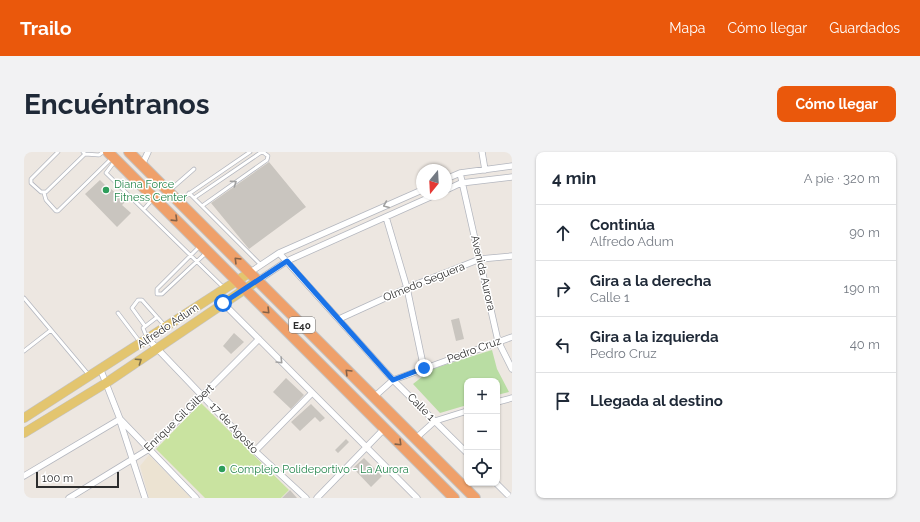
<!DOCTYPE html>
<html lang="es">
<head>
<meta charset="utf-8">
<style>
	:root { --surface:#fff; --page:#f2f2f3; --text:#1f2937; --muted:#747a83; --line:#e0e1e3; --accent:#ea580c }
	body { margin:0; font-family:Raleway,sans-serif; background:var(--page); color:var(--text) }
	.controls { position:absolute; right:12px; bottom:12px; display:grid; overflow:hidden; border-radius:8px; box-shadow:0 1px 3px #0004 }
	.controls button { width:36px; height:36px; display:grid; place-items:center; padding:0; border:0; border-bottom:1px solid var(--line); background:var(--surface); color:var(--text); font:20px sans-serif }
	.compass { position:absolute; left:392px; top:12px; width:36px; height:36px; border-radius:50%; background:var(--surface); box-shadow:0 1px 3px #0004; rotate:198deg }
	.scale { position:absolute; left:12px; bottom:10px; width:83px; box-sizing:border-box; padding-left:4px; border:2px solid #2d2d2d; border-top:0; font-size:11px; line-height:14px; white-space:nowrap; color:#2d2d2d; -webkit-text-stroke:3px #fff; paint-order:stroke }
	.stop { position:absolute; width:12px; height:12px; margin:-9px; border:3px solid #1a73e8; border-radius:50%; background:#fff }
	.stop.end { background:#1a73e8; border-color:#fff; box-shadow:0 1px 4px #0008 }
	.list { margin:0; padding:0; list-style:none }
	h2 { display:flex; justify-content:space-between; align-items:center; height:52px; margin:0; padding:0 16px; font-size:17px }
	h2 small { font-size:13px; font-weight:400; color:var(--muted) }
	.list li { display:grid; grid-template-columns:26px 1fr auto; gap:12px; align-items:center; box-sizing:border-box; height:56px; padding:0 16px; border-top:1px solid var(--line) }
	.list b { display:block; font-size:15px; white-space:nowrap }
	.list p { margin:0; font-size:13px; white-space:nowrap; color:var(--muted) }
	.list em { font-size:13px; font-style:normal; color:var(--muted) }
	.icon { flex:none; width:22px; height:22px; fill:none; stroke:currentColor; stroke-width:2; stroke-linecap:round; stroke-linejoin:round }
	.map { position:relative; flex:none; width:488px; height:346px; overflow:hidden; border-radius:8px }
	header { display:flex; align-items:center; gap:24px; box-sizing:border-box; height:56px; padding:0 20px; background:var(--accent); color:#fff }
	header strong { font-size:19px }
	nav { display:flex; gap:22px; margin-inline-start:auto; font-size:14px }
	.intro { display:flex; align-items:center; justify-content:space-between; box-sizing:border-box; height:96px; padding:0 24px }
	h1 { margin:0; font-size:28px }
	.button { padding:10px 18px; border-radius:8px; background:var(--accent); color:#fff; font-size:14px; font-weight:700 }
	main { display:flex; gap:24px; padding:0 24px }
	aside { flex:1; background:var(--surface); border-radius:8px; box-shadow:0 1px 3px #0004 }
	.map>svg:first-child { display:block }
	.education { fill:#ece3d2 }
	.green { fill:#b9dda3 }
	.pitch { fill:#c9e3a0 }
	.building { fill:#c9c5bf }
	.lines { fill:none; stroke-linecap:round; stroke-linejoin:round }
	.lane-casing { stroke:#b4b7bf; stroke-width:4.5 }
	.street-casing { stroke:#b4b7bf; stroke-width:7 }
	.primary-casing { stroke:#c4c4c4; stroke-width:10 }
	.highway-casing { stroke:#c4c4c4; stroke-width:12 }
	.lane { stroke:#fff; stroke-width:3 }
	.street { stroke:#fff; stroke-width:5.5 }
	.primary { stroke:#e3c56f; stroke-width:9 }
	.highway { stroke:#efa06a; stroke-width:10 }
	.oneway { stroke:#a0a0a0 }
	.oneway2 { stroke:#846148 }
	.oneway3 { stroke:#7f714b }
	.route { stroke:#1a73e8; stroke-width:5 }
	.leisure-dot { fill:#2e9e5b; stroke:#fff; stroke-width:1.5 }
	.labels { text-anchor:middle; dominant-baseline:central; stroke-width:3; stroke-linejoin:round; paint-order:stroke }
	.shield { fill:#fff; stroke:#6c6c6c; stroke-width:1 }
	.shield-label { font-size:10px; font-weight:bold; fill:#2d2d2d }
	.leisure-label { font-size:11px; fill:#27864d; stroke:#fff; text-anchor:start }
	.street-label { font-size:11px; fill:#2d2d2d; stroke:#fff }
</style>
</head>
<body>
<header>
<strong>Trailo</strong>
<nav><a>Mapa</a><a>Cómo llegar</a><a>Guardados</a></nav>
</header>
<div class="intro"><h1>Encuéntranos</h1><a class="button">Cómo llegar</a></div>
<main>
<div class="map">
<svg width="488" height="346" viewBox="0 0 488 346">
	<rect width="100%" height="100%" fill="#ede7e1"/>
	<path class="education" d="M125 303 167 346H125L116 314Z"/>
	<path class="green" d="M468 198 473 217 485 240 473 243V229H443V253L416 261 389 232 408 217Z"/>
	<path class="pitch" d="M177 251 265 338 257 346H181L132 297Z"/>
	<path class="building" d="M245 10 282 55 225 97 187 51Z
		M76 28 84 36 85 35 101 50 98 53 107 61 93 75 61 42Z
		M435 166 440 187 432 189 427 168Z
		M210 181 220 190 207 202 199 194Z
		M262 226 280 243 267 257 249 240Z
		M287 252 301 266 296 270 291 265 276 279 267 270Z
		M322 287 325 290 314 301 311 298Z
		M340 306 358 324 347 335 329 316Z
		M266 338 273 346H258Z"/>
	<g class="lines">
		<defs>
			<path id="lane" d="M34 0 7 27V31L17 40H22L61 2
				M59 0 61 2 75 3 79 0
				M91 9 82 21 199 135
				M146 38 170 17
				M20 41 22 48 32 59H34L88 6
				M165 41 237 113
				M170 46 236 1 239 0 244 4 243 8 178 54
				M156 48 226 0
				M120 57 128 48
				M175 95 133 137V142H138L183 100
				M0 146 64 222
				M94 161 116 190
				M121 174 108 156 114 148H118L133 165
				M123 186 119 176 132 166H134L141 174
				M0 199 27 178"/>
			<path id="street" d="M458 0 461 18
				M118 13 124 0
				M436 21 474 189 488 217
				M422 27 436 21 488 14
				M422 38 437 31 488 25
				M362 65 383 136 400 217
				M255 101 369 228 443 301
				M225 121 255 101 398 38
				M233 129 263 109 413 42
				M199 151 393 346
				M315 167 383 136 456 107 488 104
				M124 187 231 299 282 346
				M76 216 96 267 172 346
				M350 245 369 228 488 185
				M473 250 488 246
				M96 269 121 346
				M391 287 411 269 443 259
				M231 299 288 241
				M0 324 96 267
				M472 331 487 346
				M45 346 125 297 235 187
				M293 346 360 277"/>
			<path id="primary" d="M0 266 225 121
				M0 281 82 231 233 129"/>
			<path id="highway" d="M84 0 430 346
				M105 0 451 346"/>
		</defs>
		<use href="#lane" class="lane-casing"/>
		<use href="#street" class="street-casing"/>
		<use href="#primary" class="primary-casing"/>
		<use href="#highway" class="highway-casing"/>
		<use href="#lane" class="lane"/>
		<use href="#street" class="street"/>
		<use href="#primary" class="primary"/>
		<use href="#highway" class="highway"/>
	</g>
	<defs><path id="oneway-chevron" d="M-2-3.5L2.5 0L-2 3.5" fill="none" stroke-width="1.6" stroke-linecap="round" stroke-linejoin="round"/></defs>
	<g class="oneway">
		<use href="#oneway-chevron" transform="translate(210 31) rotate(-34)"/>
		<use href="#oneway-chevron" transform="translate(362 53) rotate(157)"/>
		<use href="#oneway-chevron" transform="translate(256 209) rotate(46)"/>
	</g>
	<g class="oneway2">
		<use href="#oneway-chevron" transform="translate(151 67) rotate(44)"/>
		<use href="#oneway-chevron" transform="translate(213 108) rotate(-135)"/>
		<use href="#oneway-chevron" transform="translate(243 159) rotate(45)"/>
		<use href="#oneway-chevron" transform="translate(324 220) rotate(-135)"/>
		<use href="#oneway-chevron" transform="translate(375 291) rotate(44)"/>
	</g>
	<use class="oneway3" href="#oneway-chevron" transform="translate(115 209) rotate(-34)"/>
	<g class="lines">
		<path class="route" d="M199 151 263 109 369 228 400 216"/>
	</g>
	<g class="leisure-dot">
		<circle cx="82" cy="38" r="4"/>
		<circle cx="198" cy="317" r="4"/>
	</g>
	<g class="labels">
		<rect class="shield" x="265" y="165" width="26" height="16" rx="3"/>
		<g class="shield-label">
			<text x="278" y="173">E40</text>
		</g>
		<g class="leisure-label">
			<text x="90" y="32">Diana Force<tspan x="90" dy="13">Fitness Center</tspan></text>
			<text x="206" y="317">Complejo Polideportivo - La Aurora</text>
		</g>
		<g class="street-label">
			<text transform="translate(459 121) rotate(77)">Avenida Aurora</text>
			<text transform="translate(400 130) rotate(-22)">Olmedo Seguera</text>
			<text transform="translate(144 174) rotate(-34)">Alfredo Adum</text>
			<text transform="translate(450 198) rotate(-20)">Pedro Cruz</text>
			<text transform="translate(397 255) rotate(45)">Calle 1</text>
			<text transform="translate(155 266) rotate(-44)">Enrique Gil Gilbert</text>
			<text transform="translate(210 276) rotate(47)">17 de Agosto</text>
		</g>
	</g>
</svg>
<div class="controls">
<button>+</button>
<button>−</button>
<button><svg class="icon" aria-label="locate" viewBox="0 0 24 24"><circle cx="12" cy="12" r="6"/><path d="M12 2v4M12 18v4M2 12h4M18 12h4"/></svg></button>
</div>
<svg class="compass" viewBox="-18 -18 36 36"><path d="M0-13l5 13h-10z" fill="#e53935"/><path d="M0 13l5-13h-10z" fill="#747a83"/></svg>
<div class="scale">100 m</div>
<div class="stop" style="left:199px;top:151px"></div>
<div class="stop end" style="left:400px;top:216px"></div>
</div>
<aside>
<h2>4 min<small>A pie · 320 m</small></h2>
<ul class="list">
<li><svg class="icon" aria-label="ahead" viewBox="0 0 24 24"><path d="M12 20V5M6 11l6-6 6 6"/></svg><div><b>Continúa</b><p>Alfredo Adum</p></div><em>90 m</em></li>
<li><svg class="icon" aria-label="right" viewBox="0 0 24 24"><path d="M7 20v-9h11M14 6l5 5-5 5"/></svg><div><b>Gira a la derecha</b><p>Calle 1</p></div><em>190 m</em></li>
<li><svg class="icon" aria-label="left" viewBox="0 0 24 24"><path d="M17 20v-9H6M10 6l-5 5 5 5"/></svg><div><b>Gira a la izquierda</b><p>Pedro Cruz</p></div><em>40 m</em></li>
<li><svg class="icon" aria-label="arrive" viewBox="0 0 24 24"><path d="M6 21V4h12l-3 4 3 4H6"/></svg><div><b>Llegada al destino</b></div></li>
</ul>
</aside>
</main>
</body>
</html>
